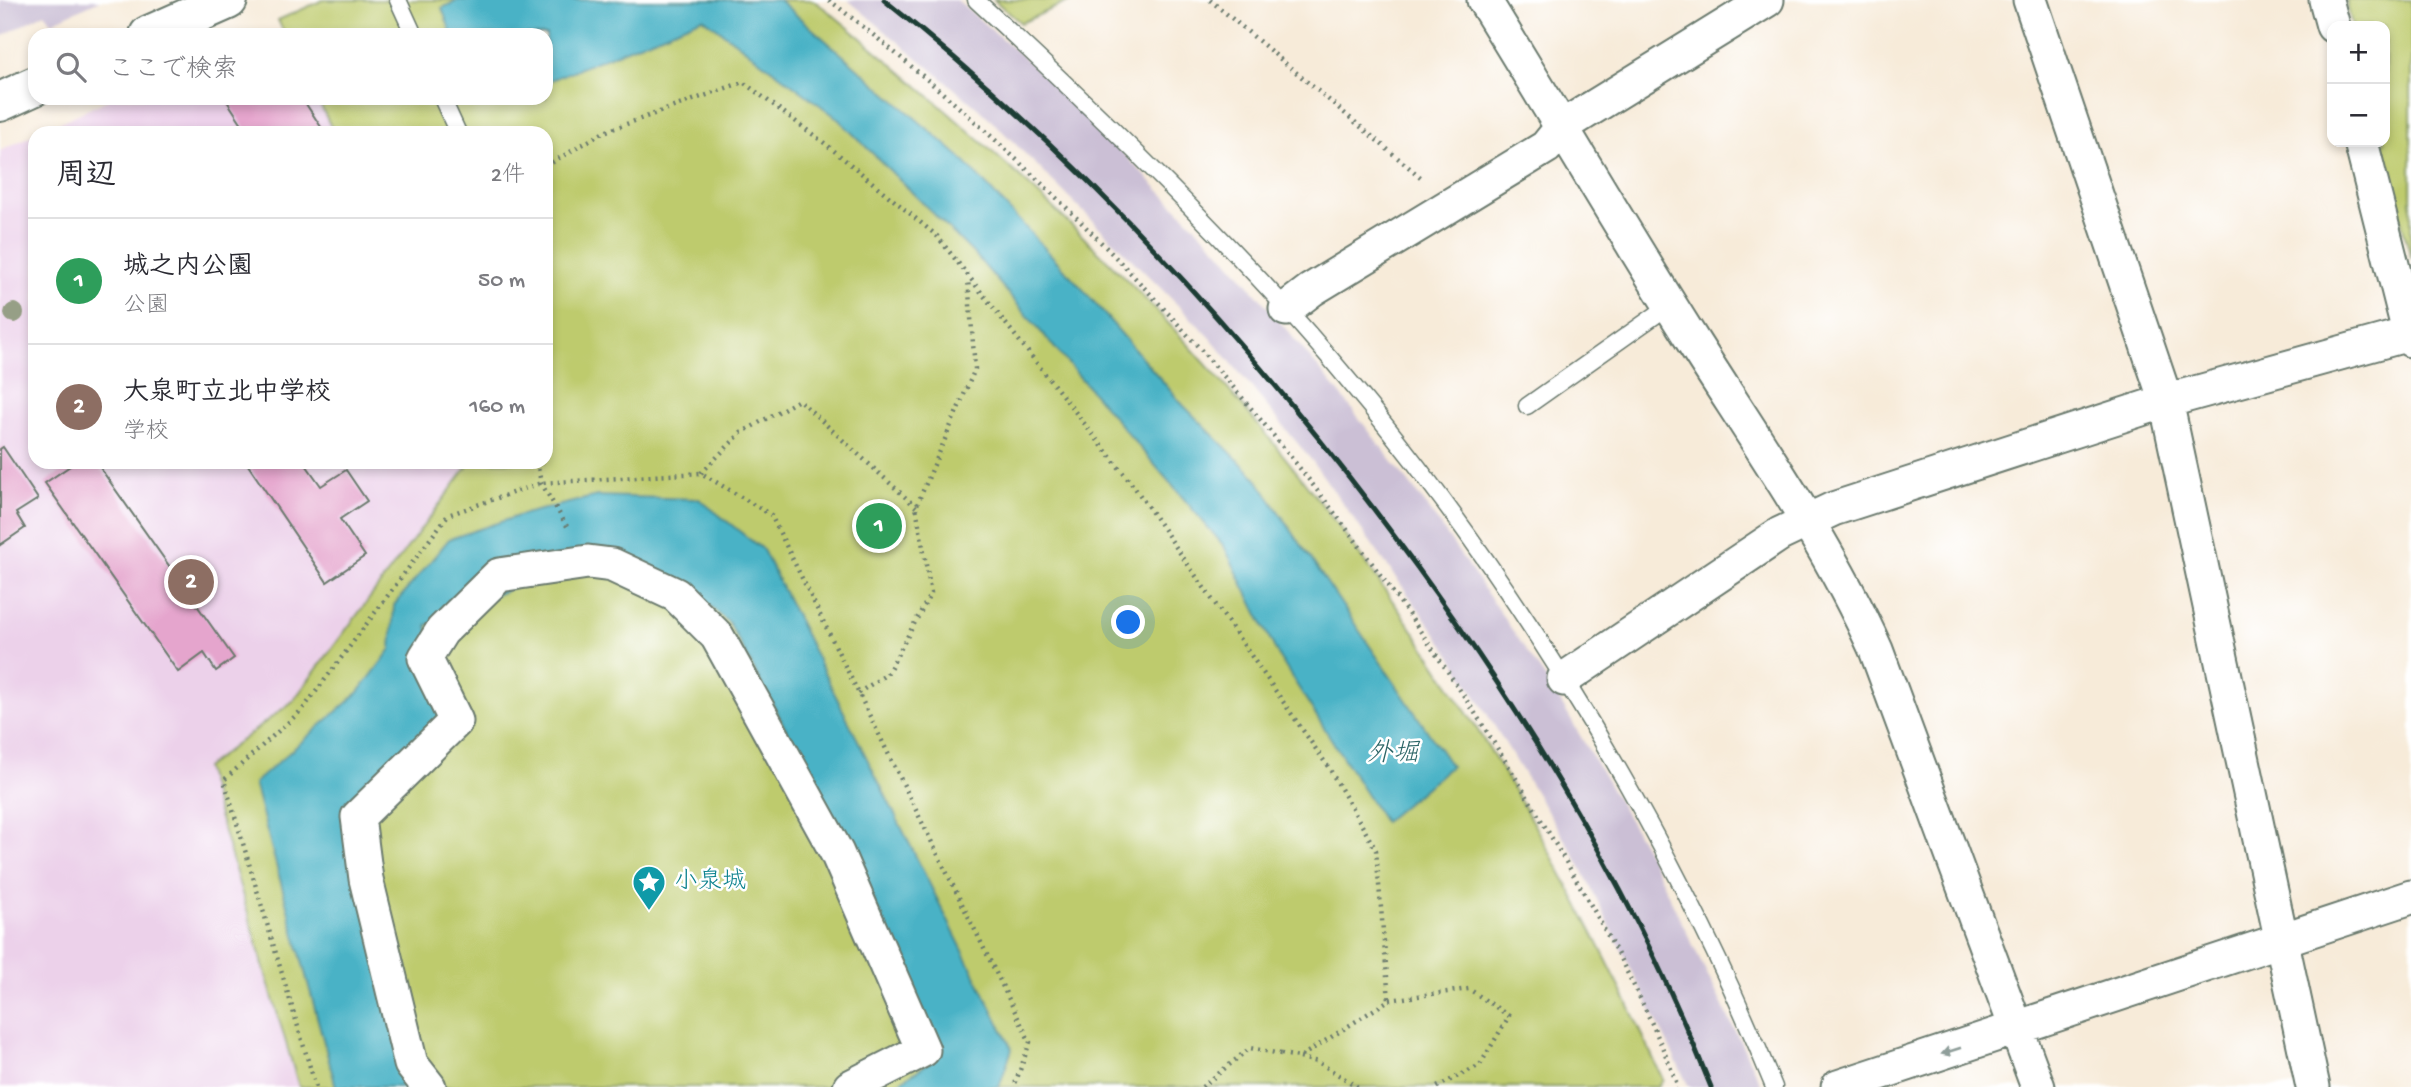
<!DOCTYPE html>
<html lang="ja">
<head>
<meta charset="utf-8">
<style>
	:root { --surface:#fff; --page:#f2f2f3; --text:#2b2b33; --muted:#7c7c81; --line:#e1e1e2; --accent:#d93025 }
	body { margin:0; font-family:"Gochi Hand","Klee One",sans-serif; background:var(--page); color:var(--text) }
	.controls { position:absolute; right:21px; top:21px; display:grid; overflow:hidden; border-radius:14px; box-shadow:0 4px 10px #0003 }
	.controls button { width:63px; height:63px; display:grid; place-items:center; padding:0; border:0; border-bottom:2px solid var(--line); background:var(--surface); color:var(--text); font:35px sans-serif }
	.you { position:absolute; left:1129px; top:623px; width:24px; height:24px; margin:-18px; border:5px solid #fff; border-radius:50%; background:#1a73e8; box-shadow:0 0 0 10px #1a73e833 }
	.badge { display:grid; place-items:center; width:46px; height:46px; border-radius:50%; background:var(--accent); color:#fff; font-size:23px; font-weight:700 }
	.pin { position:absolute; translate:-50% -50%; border:4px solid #fff; box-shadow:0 2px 7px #0006 }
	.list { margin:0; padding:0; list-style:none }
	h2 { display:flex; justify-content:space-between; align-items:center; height:91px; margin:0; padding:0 28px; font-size:30px }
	h2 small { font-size:23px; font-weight:400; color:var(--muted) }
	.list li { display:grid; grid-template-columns:46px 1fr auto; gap:21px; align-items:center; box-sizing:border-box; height:126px; padding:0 28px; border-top:2px solid var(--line) }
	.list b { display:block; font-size:26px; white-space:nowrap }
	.list p { margin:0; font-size:23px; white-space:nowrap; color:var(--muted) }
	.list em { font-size:23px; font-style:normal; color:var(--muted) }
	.icon { flex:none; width:38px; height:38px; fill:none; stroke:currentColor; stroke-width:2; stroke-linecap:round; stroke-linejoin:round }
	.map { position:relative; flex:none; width:2411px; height:1087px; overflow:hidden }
	.search { position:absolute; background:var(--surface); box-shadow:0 4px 10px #0003; left:28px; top:28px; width:525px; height:77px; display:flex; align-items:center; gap:18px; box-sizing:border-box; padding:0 24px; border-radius:21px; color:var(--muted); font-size:26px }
	.panel { position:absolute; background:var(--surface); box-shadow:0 4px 10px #0003; left:28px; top:126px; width:525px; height:343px; border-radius:21px }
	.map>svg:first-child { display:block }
	.built { fill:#ecd1ea }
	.industrial { fill:#cbbfd5 }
	.green { fill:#becb6d; stroke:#6e8450; stroke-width:2 }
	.water { fill:#48b2c6; stroke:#34787d; stroke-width:2 }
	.building { fill:#e5a5cd }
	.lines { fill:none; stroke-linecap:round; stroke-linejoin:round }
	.lane-casing { stroke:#6b7a6e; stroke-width:19 }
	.street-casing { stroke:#6b7a6e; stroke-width:37 }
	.secondary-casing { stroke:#6b7a6e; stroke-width:42 }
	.path { stroke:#6b7a6e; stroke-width:4.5; stroke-dasharray:2 5; stroke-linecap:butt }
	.lane { stroke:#fff; stroke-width:16 }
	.street { stroke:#fff; stroke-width:33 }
	.secondary { stroke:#fff; stroke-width:38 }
	.rail { stroke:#1f3d34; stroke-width:5 }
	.tree { fill:#969f86 }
	.oneway { fill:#8f9e9a }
	.labels { text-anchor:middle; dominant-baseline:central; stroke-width:5; stroke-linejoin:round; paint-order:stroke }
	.culture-label { font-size:24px; fill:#0d838f; stroke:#fff; text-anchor:start }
	.water-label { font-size:26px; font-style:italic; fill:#2d6667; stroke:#fff }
</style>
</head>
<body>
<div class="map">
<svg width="2411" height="1087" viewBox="0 0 2411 1087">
	<rect width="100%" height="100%" fill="#fff"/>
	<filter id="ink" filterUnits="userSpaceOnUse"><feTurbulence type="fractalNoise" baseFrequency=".0143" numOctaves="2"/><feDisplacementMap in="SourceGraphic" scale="14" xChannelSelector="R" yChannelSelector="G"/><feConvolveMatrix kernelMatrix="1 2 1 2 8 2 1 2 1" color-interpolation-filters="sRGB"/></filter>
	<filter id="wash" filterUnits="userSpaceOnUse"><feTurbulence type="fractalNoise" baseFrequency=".00686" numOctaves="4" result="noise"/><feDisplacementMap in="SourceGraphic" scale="28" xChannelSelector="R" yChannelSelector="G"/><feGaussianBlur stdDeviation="1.57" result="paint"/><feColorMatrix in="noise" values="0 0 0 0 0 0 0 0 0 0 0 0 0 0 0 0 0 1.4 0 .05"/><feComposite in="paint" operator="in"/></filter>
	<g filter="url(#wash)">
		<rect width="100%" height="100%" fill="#f7ebd9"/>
		<path class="built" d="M112 98H317L334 133H38Z
			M35 134V462H471L292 701 205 768 299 1087H0V151Z"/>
		<path class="industrial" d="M0 0H100L52 22 45 13 0 37Z
			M848 0H957L1031 64 1112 142 1228 260 1338 391 1426 505 1553 689 1646 849 1761 1084 1754 1087H1689L1578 861 1445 646 1313 462 1210 337 986 115Z"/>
		<path class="green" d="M323 0H813L832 14C946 108 1055 204 1156 310 1364 528 1541 805 1663 1080L1657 1087H299L205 768 293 701 471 462H546V133H334L317 98H546V35H285L278 20Z
			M994 0H1072L1021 23Z
			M2346 0H2411V259L2381 142H2385V26H2352Z"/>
		<path class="water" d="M458 0H779L959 156 1080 286 1183 405 1256 478 1451 766 1384 822 1279 657 1224 546 977 257 836 117 703 18 546 82V35H452L442 8Z
			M597 496 699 499 763 550 1012 1049 999 1087H892L941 1055 850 848 729 623 682 580 603 548 427 625 445 720 347 815 411 1087H336L254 783 359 692 391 649 394 605 449 539 524 514Z"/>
		<g id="blocks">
			<path class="building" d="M225 98H302L325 133H248Z
				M3 447 38 499 16 513 25 528 0 545V449Z
				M76 462H96L234 658 216 671 204 653 178 672 45 483Z
				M246 462H304L321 486 346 470 367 501 340 519 365 556 327 582Z"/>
		</g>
	</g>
	<g filter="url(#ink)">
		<use href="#blocks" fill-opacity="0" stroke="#6b7a6e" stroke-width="2"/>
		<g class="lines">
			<defs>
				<path id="lane" d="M398 0 414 35
					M976 0C1083 99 1188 200 1286 308 1487 531 1661 809 1774 1087
					M442 98 458 133
					M1527 406 1670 305"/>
				<path id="street" d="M1484 0C1554 113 1621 228 1692 340 1756 441 1827 541 1876 650L2038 1087
					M2030 0 2166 401 2313 1087
					M2326 0 2333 26
					M2361 142 2411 340
					M1286 309 1311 290 1546 147 1563 126 1767 0
					M1564 679 1780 534 1833 509 2166 401 2409 334
					M429 1087 411 1064 366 879 358 817 456 721 425 658 442 631 499 575 588 562 612 565 676 595 717 636 837 853 923 1050 850 1087
					M1838 1087 2411 897"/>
				<path id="secondary" d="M149 35 228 0
					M0 102 35 86"/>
			</defs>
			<use href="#lane" class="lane-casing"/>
			<use href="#street" class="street-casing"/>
			<use href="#secondary" class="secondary-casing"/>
			<path class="path" d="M829 0C1114 220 1349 499 1534 808 1587 897 1642 989 1678 1087
				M1210 0 1424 180
				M546 166 604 132 743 82 827 145 937 236 1135 488 1329 768 1376 850 1389 1000
				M537 462 541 483 568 528
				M701 473 741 433 799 400 916 507
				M858 693 887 674 931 593 916 507 975 369 968 279
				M1281 1054 1300 1057 1389 1000 1469 989 1509 1016 1480 1065 1437 1087
				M1300 1058 1318 1062 1358 1087
				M316 1087 224 780 303 709 448 515 541 483 701 473 771 515 1030 1042 1014 1087
				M1202 1087 1250 1048 1281 1054"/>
			<use href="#lane" class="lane"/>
			<use href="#street" class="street"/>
			<use href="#secondary" class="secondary"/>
			<path class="rail" d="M884 0C1070 147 1230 320 1373 508 1508 685 1629 879 1711 1087"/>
		</g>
		<circle class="tree" cx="14" cy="313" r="10"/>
		<defs><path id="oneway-solid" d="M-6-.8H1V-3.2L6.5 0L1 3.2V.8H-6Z" transform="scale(1.75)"/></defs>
		<use class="oneway" href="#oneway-solid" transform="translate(1951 1051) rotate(162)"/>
	</g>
	<defs>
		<symbol id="sight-pin" viewBox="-11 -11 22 30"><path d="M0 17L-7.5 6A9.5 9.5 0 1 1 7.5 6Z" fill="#0f9aa8" stroke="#fff"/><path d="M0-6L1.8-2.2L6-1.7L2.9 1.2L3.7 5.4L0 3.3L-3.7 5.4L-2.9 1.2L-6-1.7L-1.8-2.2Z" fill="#fff"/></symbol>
	</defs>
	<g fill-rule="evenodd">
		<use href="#sight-pin" x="630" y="863" width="38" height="52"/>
	</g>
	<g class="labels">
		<g class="culture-label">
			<text x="674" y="882">小泉城</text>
		</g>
		<g class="water-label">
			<text x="1393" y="755">外堀</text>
		</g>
	</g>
</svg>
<div class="controls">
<button>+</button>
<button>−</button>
</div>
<div class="you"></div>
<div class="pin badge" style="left:879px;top:526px;background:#2e9e5b">1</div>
<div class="pin badge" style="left:191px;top:582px;background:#8d6e63">2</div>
<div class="search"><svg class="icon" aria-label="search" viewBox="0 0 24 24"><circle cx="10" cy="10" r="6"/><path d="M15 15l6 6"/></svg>ここで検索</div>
<section class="panel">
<h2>周辺<small>2件</small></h2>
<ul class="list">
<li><span class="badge" style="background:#2e9e5b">1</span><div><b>城之内公園</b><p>公園</p></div><em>50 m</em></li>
<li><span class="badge" style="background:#8d6e63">2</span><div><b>大泉町立北中学校</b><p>学校</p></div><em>160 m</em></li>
</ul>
</section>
</div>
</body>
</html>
